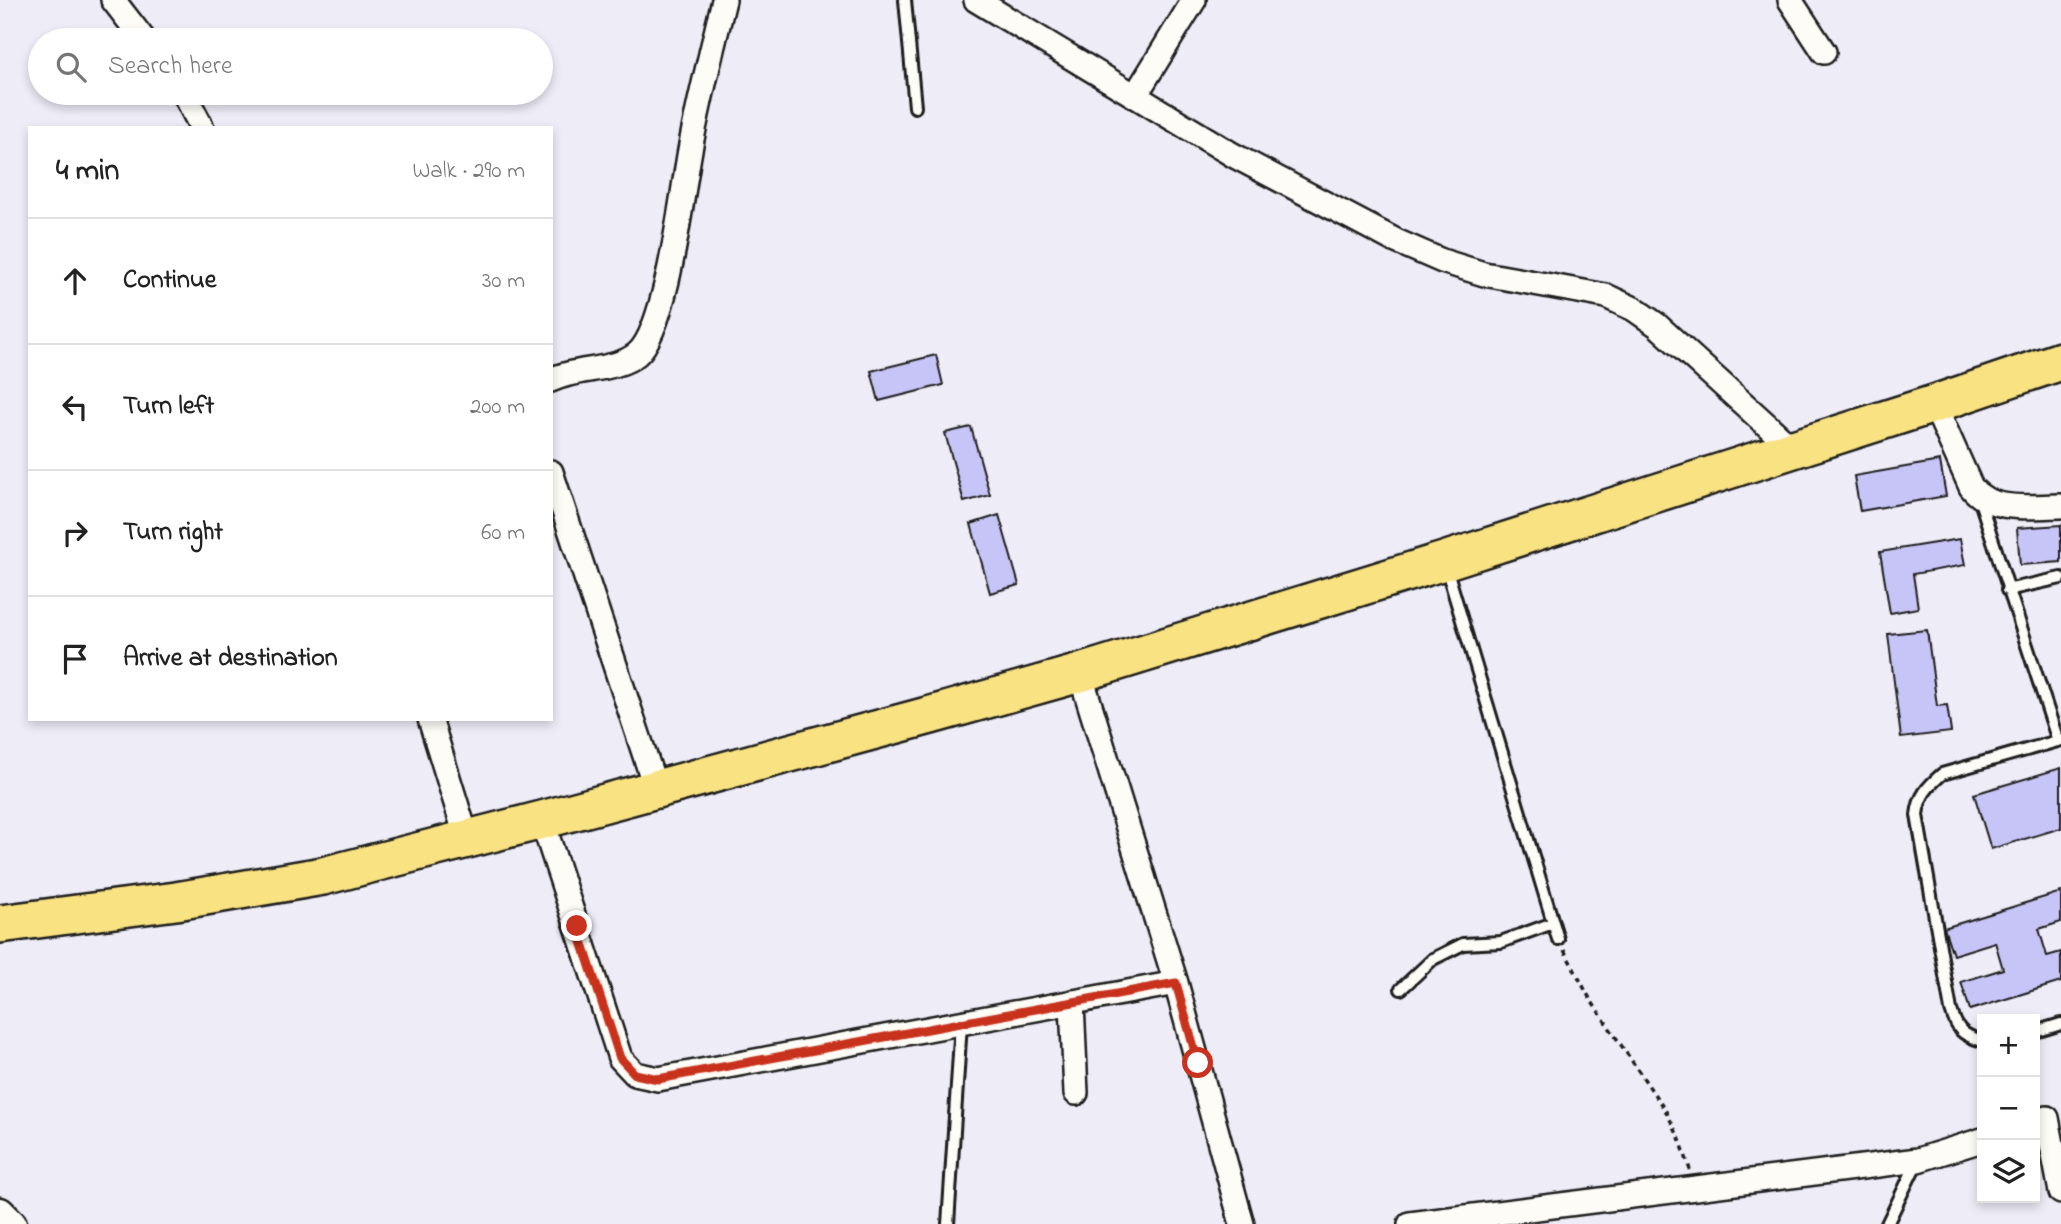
<!DOCTYPE html>
<html lang="en">
<head>
<meta charset="utf-8">
<style>
	:root { --surface:#fff; --page:#f2f2f2; --text:#222; --muted:#767676; --line:#e0e0e0 }
	body { margin:0; font-family:"Indie Flower",sans-serif; background:var(--page); color:var(--text) }
	.controls { position:absolute; right:21px; bottom:21px; display:grid; overflow:hidden; border-radius:0px; box-shadow:0 4px 10px #0003 }
	.controls button { width:63px; height:63px; display:grid; place-items:center; padding:0; border:0; border-bottom:2px solid var(--line); background:var(--surface); color:var(--text); font:35px sans-serif }
	.stop { position:absolute; width:21px; height:21px; margin:-16px; border:5px solid #c8321e; border-radius:50%; background:#fff }
	.stop.end { background:#c8321e; border-color:#fff; box-shadow:0 2px 7px #0008 }
	.list { margin:0; padding:0; list-style:none }
	h2 { display:flex; justify-content:space-between; align-items:center; height:91px; margin:0; padding:0 28px; font-size:30px }
	h2 small { font-size:23px; font-weight:400; color:var(--muted) }
	.list li { display:grid; grid-template-columns:46px 1fr auto; gap:21px; align-items:center; box-sizing:border-box; height:126px; padding:0 28px; border-top:2px solid var(--line) }
	.list b { display:block; font-size:26px; white-space:nowrap }
	.list em { font-size:23px; font-style:normal; color:var(--muted) }
	.icon { flex:none; width:38px; height:38px; fill:none; stroke:currentColor; stroke-width:2; stroke-linecap:round; stroke-linejoin:round }
	.map { position:relative; flex:none; width:2061px; height:1224px; overflow:hidden }
	.search { position:absolute; background:var(--surface); box-shadow:0 4px 10px #0003; left:28px; top:28px; width:525px; height:77px; display:flex; align-items:center; gap:18px; box-sizing:border-box; padding:0 24px; border-radius:38px; color:var(--muted); font-size:26px }
	.panel { position:absolute; background:var(--surface); box-shadow:0 4px 10px #0003; left:28px; top:126px; width:525px; height:595px; border-radius:0px }
	.map>svg:first-child { display:block }
	.building { fill:#c7c5f7; stroke:#1c1c1c; stroke-width:2 }
	.lines { fill:none; stroke-linecap:round; stroke-linejoin:round }
	.service-casing { stroke:#1c1c1c; stroke-width:16 }
	.minor-casing { stroke:#1c1c1c; stroke-width:28 }
	.tertiary-casing { stroke:#1c1c1c; stroke-width:33 }
	.trunk-casing { stroke:#1c1c1c; stroke-width:42 }
	.path { stroke:#1c1c1c; stroke-width:3.5; stroke-dasharray:5 5; stroke-linecap:butt }
	.service { stroke:#fdfcf7; stroke-width:10 }
	.minor { stroke:#fdfcf7; stroke-width:23 }
	.tertiary { stroke:#fdfcf7; stroke-width:28 }
	.trunk { stroke:#f8e281; stroke-width:37 }
	.route { stroke:#c8321e; stroke-width:9 }
</style>
</head>
<body>
<div class="map">
<svg width="2061" height="1224" viewBox="0 0 2061 1224">
	<rect width="100%" height="100%" fill="#edecf7"/>
	<filter id="ink" filterUnits="userSpaceOnUse"><feTurbulence type="fractalNoise" baseFrequency=".0143" numOctaves="2"/><feDisplacementMap in="SourceGraphic" scale="14" xChannelSelector="R" yChannelSelector="G"/><feConvolveMatrix kernelMatrix="1 2 1 2 8 2 1 2 1" color-interpolation-filters="sRGB"/></filter>
	<g filter="url(#ink)">
		<path class="building" d="M936 355 943 385 879 401 871 371Z
			M971 427 990 495 964 502 945 433Z
			M1940 461 1946 496 1860 511 1854 476Z
			M999 515 1019 585 990 593 971 524Z
			M2061 525V562L2020 565 2017 528Z
			M1960 539 1965 565 1913 574 1918 608 1890 613 1880 552Z
			M1927 630 1937 706 1947 705 1951 732 1901 738 1888 634Z
			M2061 768V828L1991 849 1974 794Z
			M2061 892V922L2039 929 2047 956 2061 952V982L1970 1010 1961 982 2003 969 1995 942 1953 955 1944 928Z"/>
		<g class="lines">
			<defs>
				<path id="service" d="M905 0 915 107
					M1979 498 2058 741
					M1446 567 1558 939
					M2007 590 2061 578
					M1401 989 1433 959 1463 944 1501 942 1553 923
					M2035 1032 2061 1024
					M1982 1041C1962 1035 1957 1030 1951 1010L1917 815C1919 796 1927 787 1942 774L2061 740
					M948 1224 961 1023
					M1887 1224 1918 1160"/>
				<path id="minor" d="M113 0 144 40
					M976 0 1233 155 1396 241 1442 261 1484 274 1606 296 1634 309 1657 325 1792 448
					M1790 0 1824 52
					M184 93 202 128
					M1135 96 1194 0
					M551 380C577 367 615 372 637 354 667 329 682 193 690 150 699 100 712 50 724 0
					M1934 404 1971 487C1991 513 2031 506 2061 506
					M551 472 656 789
					M1080 673 1176 983 1242 1224
					M430 719 467 839
					M542 820 620 1058 635 1074 658 1079 1176 983
					M1072 1002 1076 1093
					M2047 1118 2061 1192
					M1410 1224 1918 1160 1982 1140"/>
				<path id="tertiary" d="M0 1212 12 1224"/>
				<path id="trunk" d="M0 924 176 901 323 876 542 820 931 715 1080 673 1444 561 1934 404 2061 361"/>
			</defs>
			<use href="#service" class="service-casing"/>
			<use href="#minor" class="minor-casing"/>
			<use href="#tertiary" class="tertiary-casing"/>
			<use href="#trunk" class="trunk-casing"/>
			<path class="path" d="M1564 950 1590 999 1667 1113 1681 1142 1690 1170"/>
			<use href="#service" class="service"/>
			<use href="#minor" class="minor"/>
			<use href="#tertiary" class="tertiary"/>
			<use href="#trunk" class="trunk"/>
		</g>
	</g>
	<g class="lines" filter="url(#ink)">
		<path class="route" d="M577 926 620 1058 635 1074 658 1079 1176 983 1198 1063"/>
	</g>
</svg>
<div class="controls">
<button>+</button>
<button>−</button>
<button><svg class="icon" aria-label="layers" viewBox="0 0 24 24"><path d="M12 4l9 5-9 5-9-5zM3 14l9 5 9-5"/></svg></button>
</div>
<div class="stop" style="left:1198px;top:1063px"></div>
<div class="stop end" style="left:577px;top:926px"></div>
<div class="search"><svg class="icon" aria-label="search" viewBox="0 0 24 24"><circle cx="10" cy="10" r="6"/><path d="M15 15l6 6"/></svg>Search here</div>
<section class="panel">
<h2>4 min<small>Walk · 290 m</small></h2>
<ul class="list">
<li><svg class="icon" aria-label="ahead" viewBox="0 0 24 24"><path d="M12 20V5M6 11l6-6 6 6"/></svg><div><b>Continue</b></div><em>30 m</em></li>
<li><svg class="icon" aria-label="left" viewBox="0 0 24 24"><path d="M17 20v-9H6M10 6l-5 5 5 5"/></svg><div><b>Turn left</b></div><em>200 m</em></li>
<li><svg class="icon" aria-label="right" viewBox="0 0 24 24"><path d="M7 20v-9h11M14 6l5 5-5 5"/></svg><div><b>Turn right</b></div><em>60 m</em></li>
<li><svg class="icon" aria-label="arrive" viewBox="0 0 24 24"><path d="M6 21V4h12l-3 4 3 4H6"/></svg><div><b>Arrive at destination</b></div></li>
</ul>
</section>
</div>
</body>
</html>
